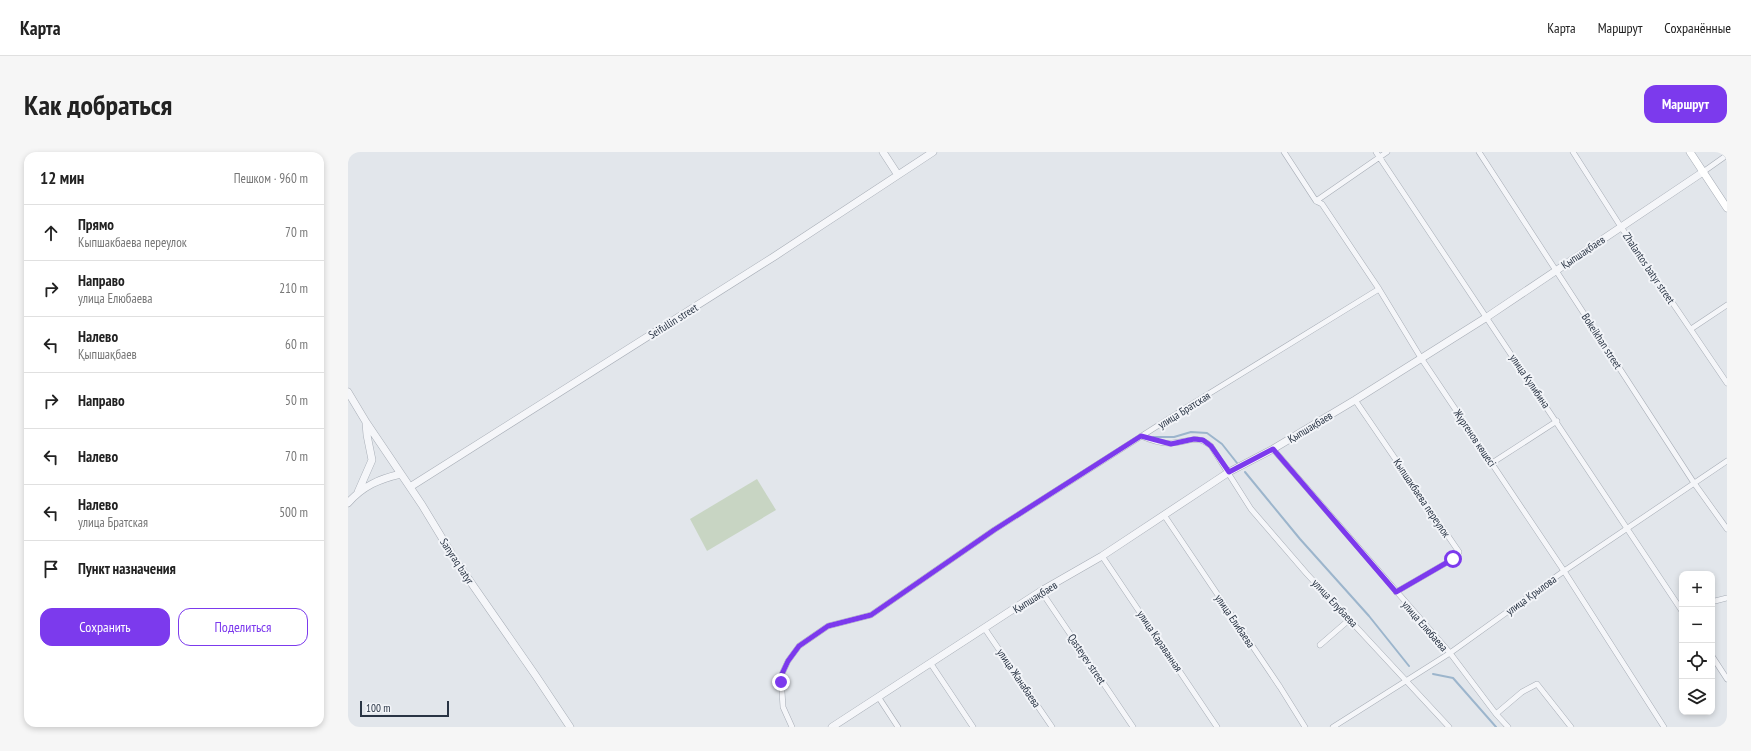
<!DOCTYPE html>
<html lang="ru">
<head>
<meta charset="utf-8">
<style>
	:root { --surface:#fff; --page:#f6f6f6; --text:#222; --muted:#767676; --line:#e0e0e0; --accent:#7c3aed }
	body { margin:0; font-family:"PT Sans Narrow",sans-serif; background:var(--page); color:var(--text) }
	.controls { position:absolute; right:12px; bottom:12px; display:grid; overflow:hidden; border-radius:8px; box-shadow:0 2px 6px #0003 }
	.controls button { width:36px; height:36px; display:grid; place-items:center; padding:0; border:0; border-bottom:1px solid var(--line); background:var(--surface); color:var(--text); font:20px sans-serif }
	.scale { position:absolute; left:12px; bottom:10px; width:89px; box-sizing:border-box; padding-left:4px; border:2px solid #293444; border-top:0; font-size:11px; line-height:14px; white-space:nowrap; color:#293444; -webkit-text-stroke:3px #f2f4f8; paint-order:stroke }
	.stop { position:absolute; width:12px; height:12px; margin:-9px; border:3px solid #7c3aed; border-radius:50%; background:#fff }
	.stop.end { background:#7c3aed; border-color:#fff; box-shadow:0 1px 4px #0008 }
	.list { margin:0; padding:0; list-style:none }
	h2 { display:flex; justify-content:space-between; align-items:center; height:52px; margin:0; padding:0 16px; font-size:17px }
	h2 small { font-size:13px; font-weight:400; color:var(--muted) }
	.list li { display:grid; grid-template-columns:26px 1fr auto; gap:12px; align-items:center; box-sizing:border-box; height:56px; padding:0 16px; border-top:1px solid var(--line) }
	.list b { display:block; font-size:15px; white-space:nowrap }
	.list p { margin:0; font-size:13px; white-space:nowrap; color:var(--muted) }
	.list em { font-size:13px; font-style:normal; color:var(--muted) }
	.actions { display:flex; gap:8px; padding:12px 16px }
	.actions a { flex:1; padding:9px 0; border:1px solid var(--accent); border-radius:12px; text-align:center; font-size:14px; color:var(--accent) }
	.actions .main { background:var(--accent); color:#fff }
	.icon { flex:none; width:22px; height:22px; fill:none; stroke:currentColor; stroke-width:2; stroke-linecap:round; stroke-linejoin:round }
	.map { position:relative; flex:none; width:1379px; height:575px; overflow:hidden; border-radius:12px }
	header { display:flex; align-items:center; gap:24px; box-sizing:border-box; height:56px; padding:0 20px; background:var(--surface); border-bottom:1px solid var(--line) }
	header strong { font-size:19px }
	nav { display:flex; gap:22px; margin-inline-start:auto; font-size:14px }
	.intro { display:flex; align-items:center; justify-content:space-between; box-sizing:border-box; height:96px; padding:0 24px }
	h1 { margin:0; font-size:28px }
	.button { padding:10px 18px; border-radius:12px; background:var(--accent); color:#fff; font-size:14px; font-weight:700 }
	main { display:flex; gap:24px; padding:0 24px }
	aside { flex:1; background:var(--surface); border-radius:12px; box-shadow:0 2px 6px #0003 }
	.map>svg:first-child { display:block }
	.green { fill:#c8d5c3 }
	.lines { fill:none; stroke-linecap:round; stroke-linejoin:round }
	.stream { stroke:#9cb5cc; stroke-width:2 }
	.minor-casing { stroke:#a7adb6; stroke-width:6 }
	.tertiary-casing { stroke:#a7adb6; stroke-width:8 }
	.secondary-casing { stroke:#a7adb6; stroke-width:8 }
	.minor { stroke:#f5f6f9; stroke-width:5 }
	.tertiary { stroke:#f5f6f9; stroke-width:7 }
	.secondary { stroke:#fff; stroke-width:7 }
	.route { stroke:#7c3aed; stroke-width:5 }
	.labels { text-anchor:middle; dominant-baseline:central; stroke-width:4; stroke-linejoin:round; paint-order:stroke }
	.street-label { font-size:11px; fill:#293444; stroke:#f2f4f8 }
</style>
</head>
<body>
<header>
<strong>Карта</strong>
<nav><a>Карта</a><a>Маршрут</a><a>Сохранённые</a></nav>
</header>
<div class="intro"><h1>Как добраться</h1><a class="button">Маршрут</a></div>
<main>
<aside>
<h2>12 мин<small>Пешком · 960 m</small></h2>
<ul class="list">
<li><svg class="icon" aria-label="ahead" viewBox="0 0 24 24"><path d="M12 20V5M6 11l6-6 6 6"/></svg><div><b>Прямо</b><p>Кыпшакбаева переулок</p></div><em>70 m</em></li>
<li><svg class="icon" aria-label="right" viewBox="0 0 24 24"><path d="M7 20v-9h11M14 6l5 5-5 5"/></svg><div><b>Направо</b><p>улица Елюбаева</p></div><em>210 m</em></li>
<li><svg class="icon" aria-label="left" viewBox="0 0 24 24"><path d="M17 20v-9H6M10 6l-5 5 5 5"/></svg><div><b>Налево</b><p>Қыпшақбаев</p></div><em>60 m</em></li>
<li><svg class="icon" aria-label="right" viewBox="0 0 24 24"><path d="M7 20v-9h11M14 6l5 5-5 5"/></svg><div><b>Направо</b></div><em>50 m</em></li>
<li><svg class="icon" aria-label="left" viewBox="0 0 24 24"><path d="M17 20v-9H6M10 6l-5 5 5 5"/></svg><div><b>Налево</b></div><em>70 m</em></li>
<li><svg class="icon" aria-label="left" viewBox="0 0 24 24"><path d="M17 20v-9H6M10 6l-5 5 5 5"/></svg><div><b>Налево</b><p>улица Братская</p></div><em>500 m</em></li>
<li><svg class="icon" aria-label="arrive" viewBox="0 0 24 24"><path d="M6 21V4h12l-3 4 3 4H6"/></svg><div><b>Пункт назначения</b></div></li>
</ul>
<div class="actions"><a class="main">Сохранить</a><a>Поделиться</a></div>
</aside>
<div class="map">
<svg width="1379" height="575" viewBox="0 0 1379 575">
	<rect width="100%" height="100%" fill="#e2e6eb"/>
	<path class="green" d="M409 327 428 358 359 399 342 367Z"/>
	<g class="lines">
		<path class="stream" d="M805 285H826L843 280 859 281 874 292 889 311
			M897 320 952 387 1021 464 1061 514
			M1085 522 1105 526 1148 575"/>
		<defs>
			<path id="minor" d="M936 0 968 49 974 52 1031 137 1073 206 1216 419 1316 575
				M1028 0 1334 459
				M1131 0 1346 331 1379 377
				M1225 0 1273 75 1379 231
				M1355 20 1379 3
				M968 49 1039 0
				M1343 177 1379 153
				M1007 248 1111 400 1105 407 1048 440
				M793 284C802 288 814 292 824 291 841 290 848 282 863 294L903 357 959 422 1101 575
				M925 297 1102 501 1148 562 1160 575
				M1144 311 1209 269
				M816 363 932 535 957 575
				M754 404 869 575
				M693 439 785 575
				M1367 449 1379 446
				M637 477 704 575
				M972 493 1002 467
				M1364 504 1379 527
				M583 512 625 575
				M531 546 550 575
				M1148 562 1174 540 1189 532 1223 575
				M444 575 435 555 433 524 440 509 451 494 480 474 523 463 646 378 836 257 1031 137
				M985 575 1102 501 1216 419 1379 309"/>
			<path id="tertiary" d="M535 0 550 23
				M0 240 18 270 74 353 108 409 188 524 222 575
				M62 335 427 104 585 0
				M10 340 24 308 19 283 18 271
				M0 351C15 334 31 327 53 322
				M484 575 693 439 754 404 881 320 925 297 1007 248 1139 165 1355 20"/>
			<path id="secondary" d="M1342 0 1379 56"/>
		</defs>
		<use href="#minor" class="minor-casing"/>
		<use href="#tertiary" class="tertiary-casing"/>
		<use href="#secondary" class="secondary-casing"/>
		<use href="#minor" class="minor"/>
		<use href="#tertiary" class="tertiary"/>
		<use href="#secondary" class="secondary"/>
	</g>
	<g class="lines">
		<path class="route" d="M433 530V524L440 509 451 494 480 474 523 463 646 378 793 284 823 292 846 287 855 288 863 294 881 320 925 297 1048 440 1105 407"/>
	</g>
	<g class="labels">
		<g class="street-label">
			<text transform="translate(1235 100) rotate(-34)">Қыпшақбаев</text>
			<text transform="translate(1301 116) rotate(56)">Zhalantos batyr street</text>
			<text transform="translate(325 169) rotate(-32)">Seifullin street</text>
			<text transform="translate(1254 189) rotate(57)">Bokeikhan street</text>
			<text transform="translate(1182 229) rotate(56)">улица Кулибина</text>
			<text transform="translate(836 258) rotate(-32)">улица Братская</text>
			<text transform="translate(962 275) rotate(-31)">Қыпшақбаев</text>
			<text transform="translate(1127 286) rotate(56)">Жүргенов көшесі</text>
			<text transform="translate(1074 346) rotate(56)">Кыпшакбаева переулок</text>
			<text transform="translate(109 409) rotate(57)">Sanyraq batyr</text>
			<text transform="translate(1183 443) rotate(-36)">улица Крылова</text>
			<text transform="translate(687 445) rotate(-32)">Қыпшақбаев</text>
			<text transform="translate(987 451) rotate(47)">улица Елубаева</text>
			<text transform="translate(887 469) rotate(56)">улица Елибаева</text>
			<text transform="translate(1077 474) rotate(49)">улица Елюбаева</text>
			<text transform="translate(812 489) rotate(56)">улица Караванная</text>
			<text transform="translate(739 507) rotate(56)">Qasteyev street</text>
			<text transform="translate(671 526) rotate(56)">улица Жанабаева</text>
		</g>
	</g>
</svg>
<div class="controls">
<button>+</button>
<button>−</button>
<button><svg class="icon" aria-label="locate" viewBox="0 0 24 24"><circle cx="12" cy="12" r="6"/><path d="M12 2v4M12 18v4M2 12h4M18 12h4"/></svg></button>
<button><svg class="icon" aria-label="layers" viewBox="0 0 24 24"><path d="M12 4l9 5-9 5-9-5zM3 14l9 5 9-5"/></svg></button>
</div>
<div class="scale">100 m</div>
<div class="stop" style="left:1105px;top:407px"></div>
<div class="stop end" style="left:433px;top:530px"></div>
</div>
</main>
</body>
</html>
